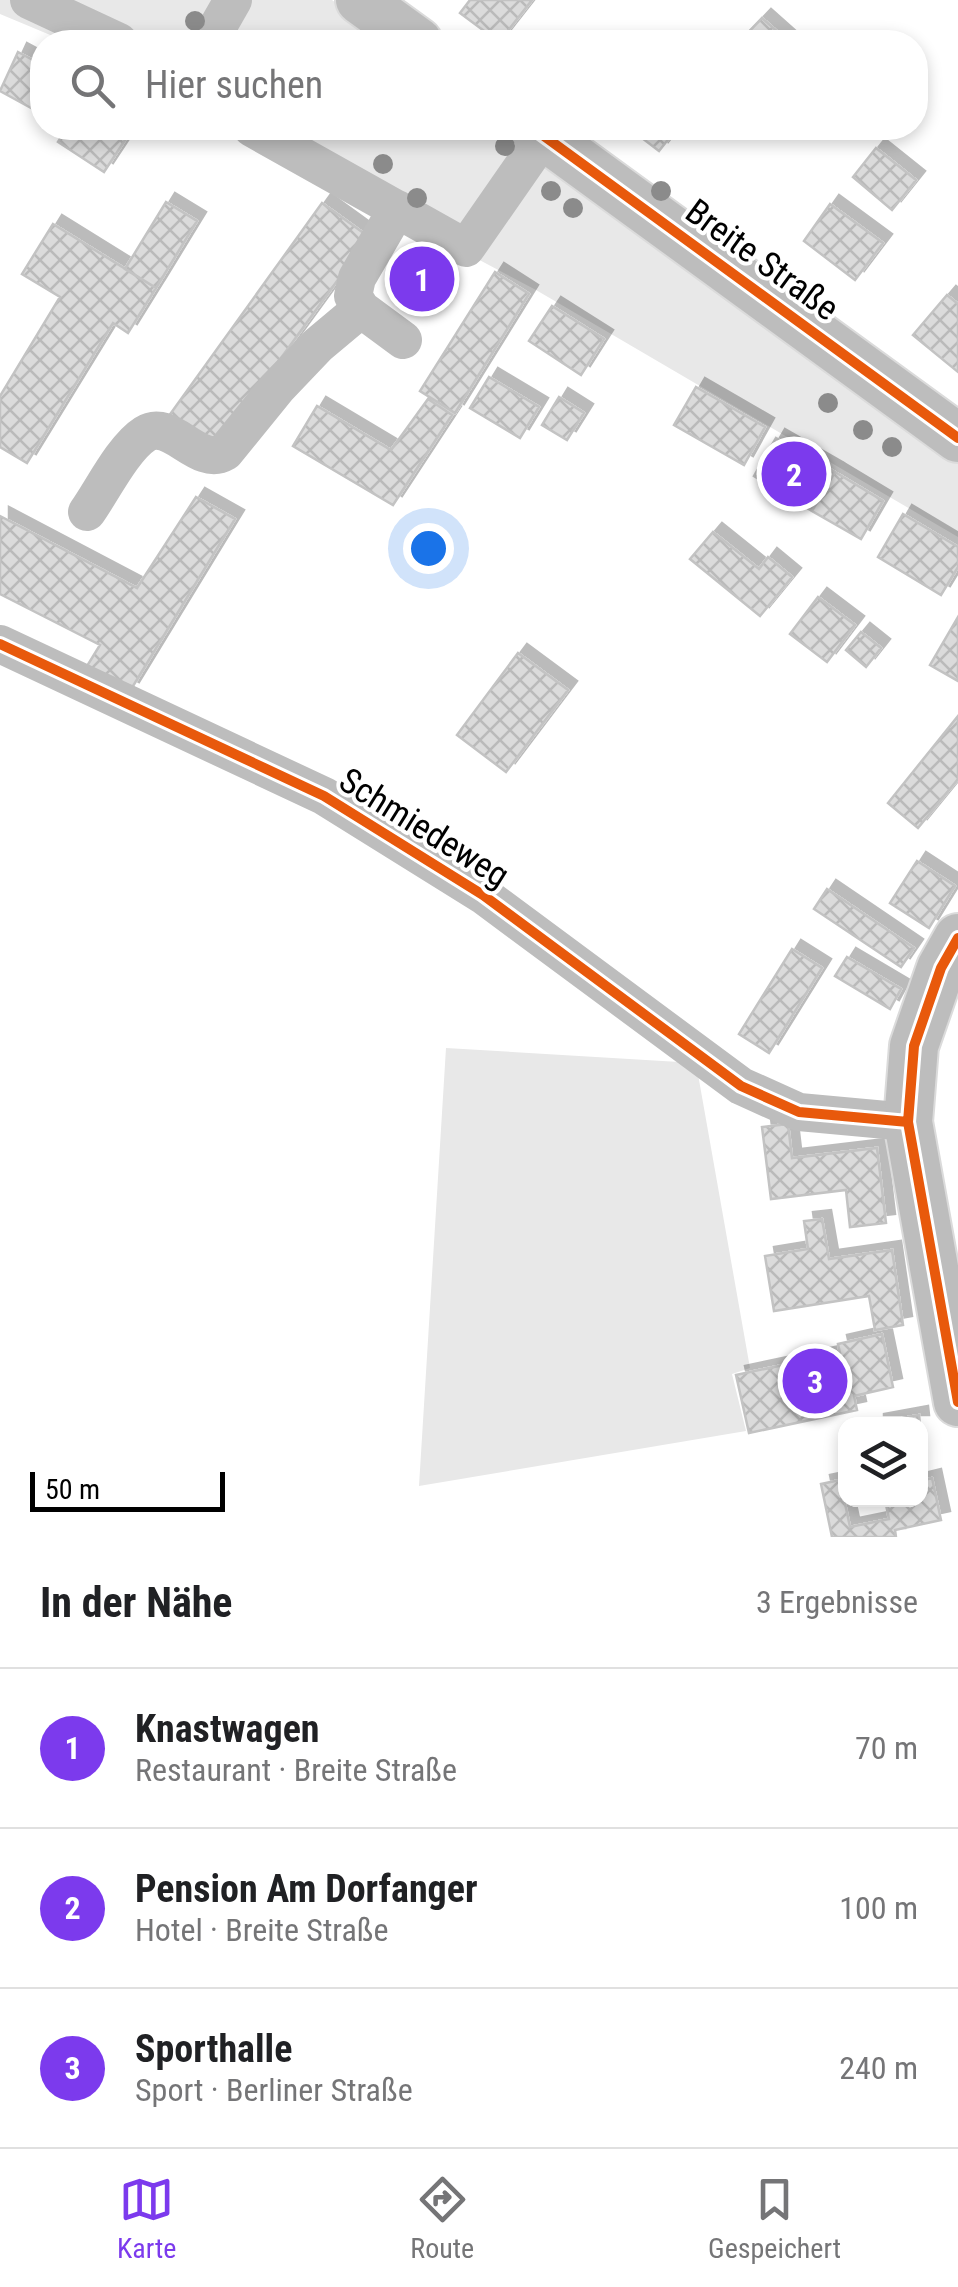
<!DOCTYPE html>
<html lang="de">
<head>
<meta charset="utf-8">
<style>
	:root { --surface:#fff; --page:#f2f2f2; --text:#202124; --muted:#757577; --line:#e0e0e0; --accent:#7c3aed }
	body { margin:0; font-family:"Roboto Condensed",sans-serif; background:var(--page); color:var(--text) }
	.controls { position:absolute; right:30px; bottom:30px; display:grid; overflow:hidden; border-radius:20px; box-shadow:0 5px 15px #0003 }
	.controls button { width:90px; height:90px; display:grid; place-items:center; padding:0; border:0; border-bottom:2px solid var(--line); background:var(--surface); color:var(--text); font:50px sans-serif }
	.scale { position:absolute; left:30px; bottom:25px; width:195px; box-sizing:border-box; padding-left:10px; border:5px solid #000; border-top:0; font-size:28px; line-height:35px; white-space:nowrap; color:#000; -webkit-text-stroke:8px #fff; paint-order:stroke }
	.you { position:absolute; left:428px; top:548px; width:35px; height:35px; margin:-25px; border:8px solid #fff; border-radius:50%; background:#1a73e8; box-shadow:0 0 0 15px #1a73e833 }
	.badge { display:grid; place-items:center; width:65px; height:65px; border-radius:50%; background:var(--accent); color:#fff; font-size:32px; font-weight:700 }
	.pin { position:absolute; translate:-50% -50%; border:5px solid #fff; box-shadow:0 2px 10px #0006 }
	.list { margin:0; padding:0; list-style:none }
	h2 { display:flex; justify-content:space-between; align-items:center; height:130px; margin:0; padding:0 40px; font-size:42px }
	h2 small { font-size:32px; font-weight:400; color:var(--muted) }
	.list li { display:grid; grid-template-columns:65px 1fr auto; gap:30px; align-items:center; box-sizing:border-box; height:160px; padding:0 40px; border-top:2px solid var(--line) }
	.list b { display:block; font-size:38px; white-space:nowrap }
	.list p { margin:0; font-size:32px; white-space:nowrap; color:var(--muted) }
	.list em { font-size:32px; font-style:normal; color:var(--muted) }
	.icon { flex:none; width:55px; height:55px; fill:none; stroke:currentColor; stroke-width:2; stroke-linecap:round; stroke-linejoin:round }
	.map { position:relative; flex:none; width:958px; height:1537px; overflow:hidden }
	.search { position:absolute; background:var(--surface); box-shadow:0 5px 15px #0003; left:30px; right:30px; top:30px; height:110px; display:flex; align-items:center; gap:25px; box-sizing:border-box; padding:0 35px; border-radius:40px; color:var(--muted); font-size:38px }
	.sheet { height:610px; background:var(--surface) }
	nav { display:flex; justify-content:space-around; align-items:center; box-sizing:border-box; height:140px; border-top:2px solid var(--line); background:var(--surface); font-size:28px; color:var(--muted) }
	nav a { display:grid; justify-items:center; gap:5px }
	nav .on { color:var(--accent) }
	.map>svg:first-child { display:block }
	.green { fill:#e8e8e8 }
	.building { fill:url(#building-cross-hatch); stroke:#c3c3c3; stroke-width:2.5; filter:url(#shadow) }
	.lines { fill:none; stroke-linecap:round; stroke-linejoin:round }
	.major-casing { stroke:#dbdbdb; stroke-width:52 }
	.minor { stroke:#bdbdbd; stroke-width:38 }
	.major { stroke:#bdbdbd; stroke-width:48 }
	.cycleway-casing { stroke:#fff; stroke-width:16 }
	.cycleway { stroke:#e8590c; stroke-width:10 }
	.tree { fill:#8b8b8b }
	.labels { text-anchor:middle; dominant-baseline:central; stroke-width:8; stroke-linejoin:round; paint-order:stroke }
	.street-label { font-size:35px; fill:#000; stroke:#fff }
</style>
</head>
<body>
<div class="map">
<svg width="958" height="1537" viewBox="0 0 958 1537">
	<defs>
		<pattern id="building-cross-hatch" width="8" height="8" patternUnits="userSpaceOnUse" patternTransform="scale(2.5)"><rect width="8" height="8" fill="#dbdbdb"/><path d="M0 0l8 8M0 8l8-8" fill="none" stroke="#bababa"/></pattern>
		<filter id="shadow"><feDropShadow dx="9" dy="-9" stdDeviation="0" flood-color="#0004"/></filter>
	</defs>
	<rect width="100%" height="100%" fill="#fff"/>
	<path class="green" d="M0 0H332L388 42H67L0 14Z
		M231 128H507L958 454V537L536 290Z
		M446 1048 696 1063 750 1368 732 1374 746 1431 419 1486Z"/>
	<path class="building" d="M470 0H532L499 42 460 13Z
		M762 18 789 42H739Z
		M18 52 42 65V114L0 91Z
		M67 128H133L104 172 58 142Z
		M629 128H677L659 151Z
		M876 148 916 180 892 210 853 177Z
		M166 202 197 221 156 288 125 269Z
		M322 203 369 237 212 453 166 420Z
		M830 204 883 243 855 280 804 241Z
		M53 224 156 288 128 333 113 323 27 463 0 447V396L60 297 22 274Z
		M495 272 529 294 455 413 420 391Z
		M947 295 958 304V372L913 335Z
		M552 306 604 339 581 375 529 341Z
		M489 377 539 407 520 438 470 408Z
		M696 387 765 427 744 465 674 425Z
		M559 397 584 413 567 440 542 425Z
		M428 399 452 415 393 505 293 446 317 406 391 450Z
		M776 438 835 472 812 511 754 476Z
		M835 472 883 501 861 539 812 511Z
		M196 497 235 519 130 691 87 666 100 645 0 594V516L137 588Z
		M903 514 958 547V567L941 595 878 557Z
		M713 532 759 569 768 557 792 577 760 616 690 559Z
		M818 597 855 625 827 662 790 634Z
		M958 617V681L930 665Z
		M861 632 881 648 866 667 846 650Z
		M518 653 568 690 506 772 457 735Z
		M958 716V779L918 828 888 803Z
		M917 861 955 886 929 928 890 903Z
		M827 889 914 948 901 967 814 909Z
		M792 949 822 968 769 1053 739 1034Z
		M847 957 901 989 890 1009 835 976Z
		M788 1124 792 1158 877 1148 886 1223 850 1227 846 1190 771 1199 762 1127Z
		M822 1219 829 1259 892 1250 903 1325 875 1330 869 1296 774 1311 765 1256 808 1249 804 1221Z
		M882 1334 893 1387 854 1396 857 1410 749 1433 736 1375 840 1353 838 1344Z
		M919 1415 920 1424H875V1423Z
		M932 1478 941 1520 895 1530 896 1537H832L821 1484 840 1480 850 1527 889 1519 885 1500H920V1481Z"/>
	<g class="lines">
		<defs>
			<path id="major" d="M360 0 418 42
				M533 128 958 438
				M958 938 941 968 914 1046 908 1122 958 1402"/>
		</defs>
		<use href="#major" class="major-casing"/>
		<path class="minor" d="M29 0 119 42
			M209 42 233 0
			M252 128 466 248 544 136
			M397 209 357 278 353 296 361 309 403 340
			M87 512C102 491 123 448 145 434 171 417 198 468 225 452L277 388 318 345 361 309
			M0 644 324 796 483 895 741 1086 799 1112 908 1122"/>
		<use href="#major" class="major"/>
		<defs>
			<path id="cycleway" d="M533 128 958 438
				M0 644 324 796 483 895 741 1086 799 1112 908 1122
				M958 938 941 968 914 1046 908 1122 958 1402"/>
		</defs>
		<use href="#cycleway" class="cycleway-casing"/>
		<use href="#cycleway" class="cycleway"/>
	</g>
	<g class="tree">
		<circle cx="195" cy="21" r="10"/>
		<circle cx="505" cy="146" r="10"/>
		<circle cx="383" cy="164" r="10"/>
		<circle cx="551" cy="191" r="10"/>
		<circle cx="661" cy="191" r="10"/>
		<circle cx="417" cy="198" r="10"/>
		<circle cx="573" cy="208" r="10"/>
		<circle cx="828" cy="403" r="10"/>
		<circle cx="863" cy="430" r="10"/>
		<circle cx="892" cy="447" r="10"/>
	</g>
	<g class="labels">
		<g class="street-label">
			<text transform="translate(762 260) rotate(36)">Breite Straße</text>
			<text transform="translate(424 828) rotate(32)">Schmiedeweg</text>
		</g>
	</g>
</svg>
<div class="controls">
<button><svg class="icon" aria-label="layers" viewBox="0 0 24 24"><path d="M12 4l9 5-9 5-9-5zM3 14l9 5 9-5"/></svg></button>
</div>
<div class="scale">50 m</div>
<div class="you"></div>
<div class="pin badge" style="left:422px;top:279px">1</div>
<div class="pin badge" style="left:794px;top:474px">2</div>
<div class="pin badge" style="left:815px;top:1381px">3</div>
<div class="search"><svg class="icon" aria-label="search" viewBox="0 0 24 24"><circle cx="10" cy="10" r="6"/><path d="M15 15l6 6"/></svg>Hier suchen</div>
</div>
<section class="sheet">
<h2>In der Nähe<small>3 Ergebnisse</small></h2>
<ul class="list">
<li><span class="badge">1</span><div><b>Knastwagen</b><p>Restaurant · Breite Straße</p></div><em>70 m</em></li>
<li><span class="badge">2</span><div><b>Pension Am Dorfanger</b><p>Hotel · Breite Straße</p></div><em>100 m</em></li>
<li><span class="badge">3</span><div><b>Sporthalle</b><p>Sport · Berliner Straße</p></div><em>240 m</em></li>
</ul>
</section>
<nav>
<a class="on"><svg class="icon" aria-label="map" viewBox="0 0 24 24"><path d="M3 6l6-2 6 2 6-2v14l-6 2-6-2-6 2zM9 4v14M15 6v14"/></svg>Karte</a>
<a><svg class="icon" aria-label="directions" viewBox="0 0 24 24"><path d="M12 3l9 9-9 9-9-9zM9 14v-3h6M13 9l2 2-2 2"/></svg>Route</a>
<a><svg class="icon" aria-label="saved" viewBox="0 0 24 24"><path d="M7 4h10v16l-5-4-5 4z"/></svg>Gespeichert</a>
</nav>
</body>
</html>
